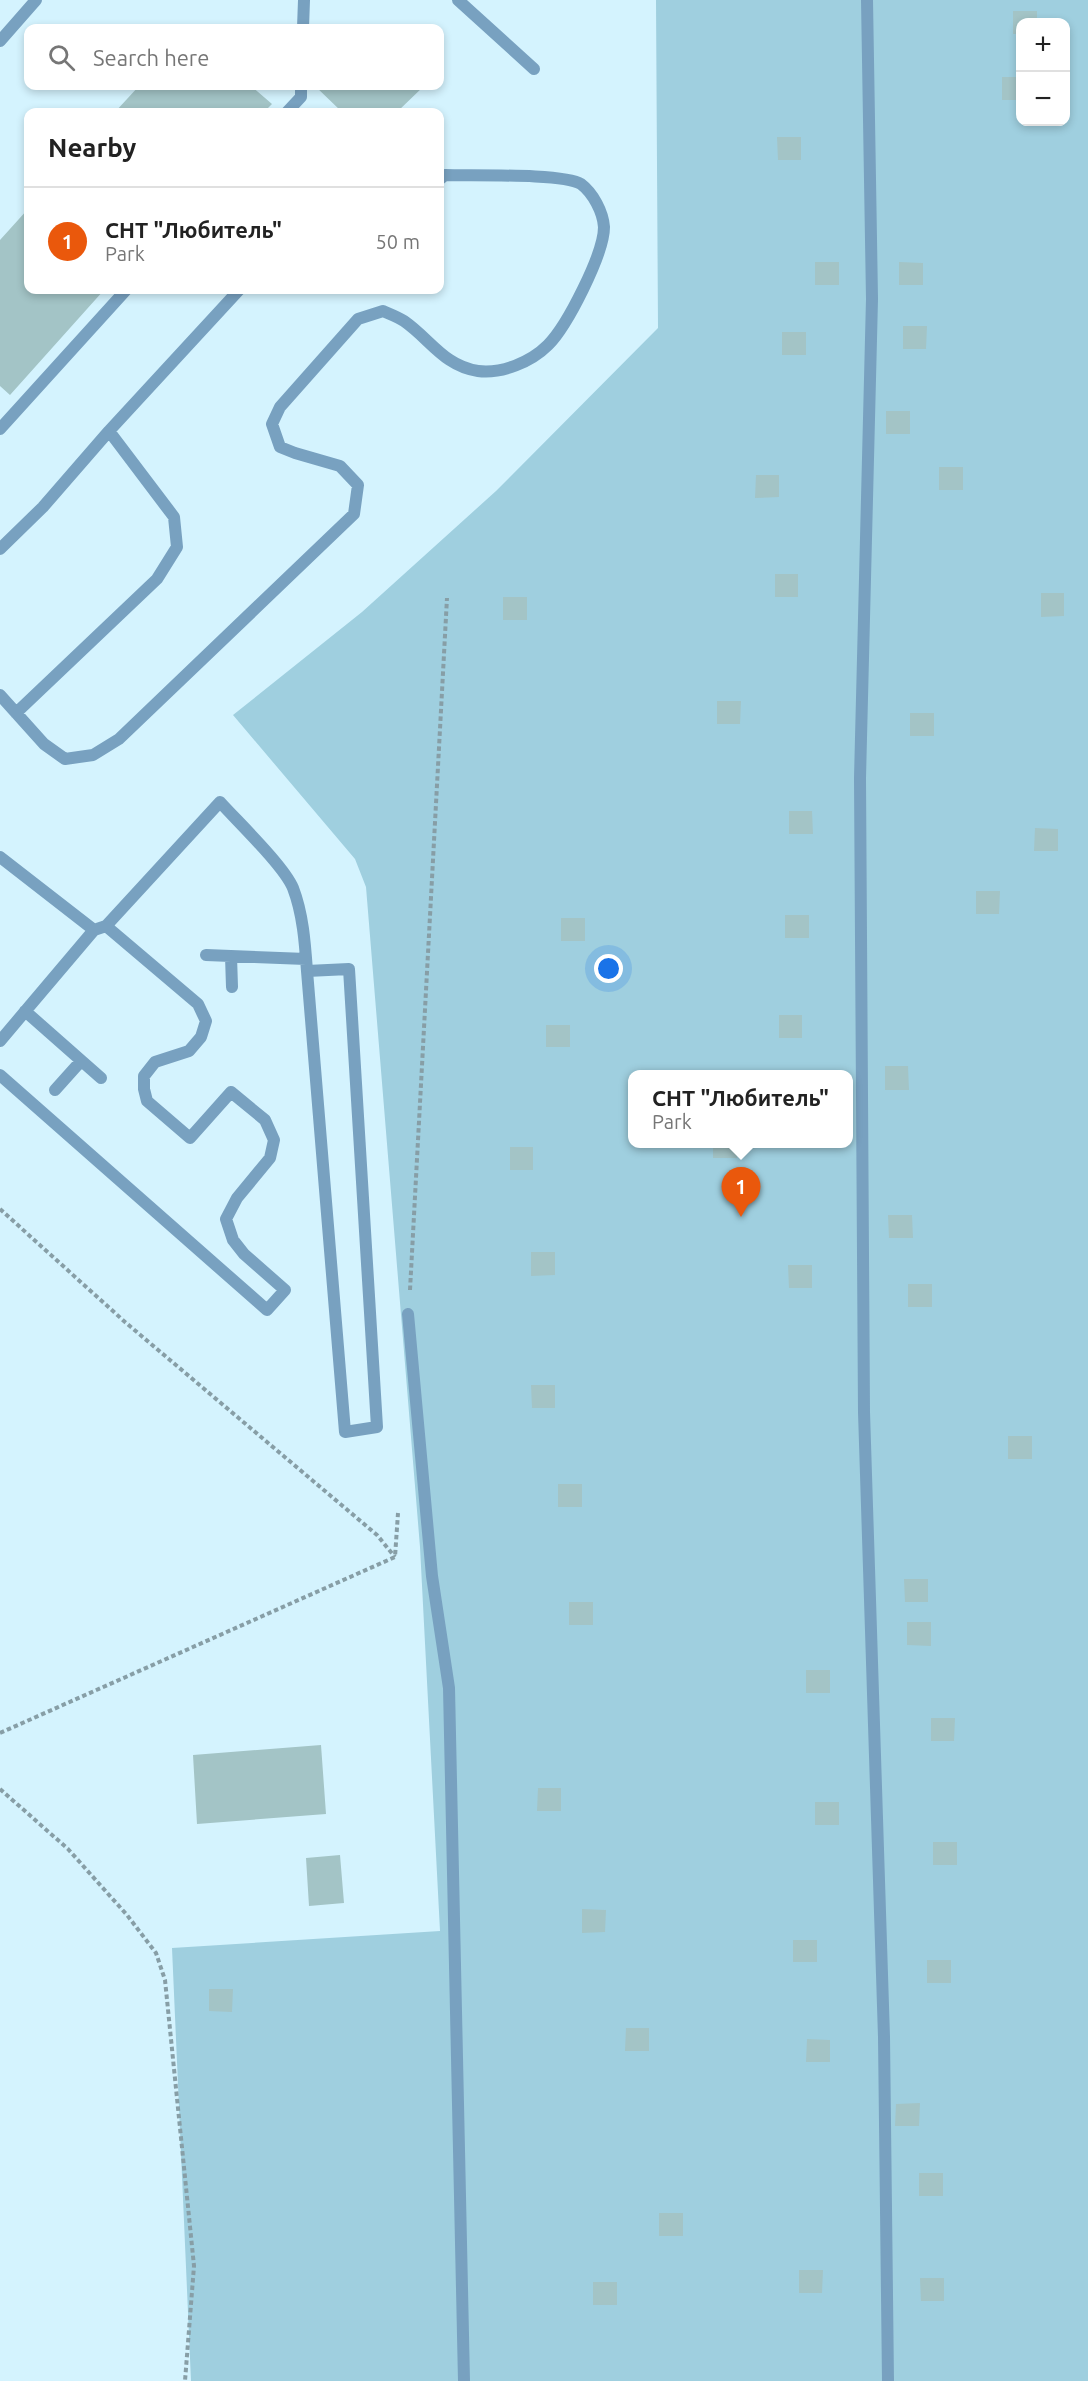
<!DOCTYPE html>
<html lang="en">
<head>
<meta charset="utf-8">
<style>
	:root { --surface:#fff; --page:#f6f6f6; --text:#222; --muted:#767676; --line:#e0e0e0; --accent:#ea580c }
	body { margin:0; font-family:Ubuntu,sans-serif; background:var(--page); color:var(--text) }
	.controls { position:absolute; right:18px; top:18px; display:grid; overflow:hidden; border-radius:12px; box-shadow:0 3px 9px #0003 }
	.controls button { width:54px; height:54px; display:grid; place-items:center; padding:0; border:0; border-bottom:2px solid var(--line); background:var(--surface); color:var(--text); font:30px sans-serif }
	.you { position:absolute; left:609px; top:969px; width:21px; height:21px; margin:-15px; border:4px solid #fff; border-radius:50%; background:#1a73e8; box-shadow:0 0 0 9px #1a73e833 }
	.badge { display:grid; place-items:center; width:39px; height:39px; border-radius:50%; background:var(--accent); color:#fff; font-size:20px; font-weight:700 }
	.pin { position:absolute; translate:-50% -50px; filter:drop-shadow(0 2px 3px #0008) }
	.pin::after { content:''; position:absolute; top:32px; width:21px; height:18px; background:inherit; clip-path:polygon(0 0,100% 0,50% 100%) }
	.popup { position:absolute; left:628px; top:1070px; width:225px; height:78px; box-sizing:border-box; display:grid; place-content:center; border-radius:12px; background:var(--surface); filter:drop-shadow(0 2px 4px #0005); font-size:20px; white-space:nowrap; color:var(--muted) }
	.popup b { font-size:22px; color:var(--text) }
	.popup::after { content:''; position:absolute; left:50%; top:100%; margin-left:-12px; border:12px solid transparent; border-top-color:var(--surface) }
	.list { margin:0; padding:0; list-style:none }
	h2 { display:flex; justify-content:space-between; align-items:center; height:78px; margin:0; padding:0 24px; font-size:26px }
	h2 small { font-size:20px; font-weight:400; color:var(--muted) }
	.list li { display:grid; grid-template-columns:39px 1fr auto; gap:18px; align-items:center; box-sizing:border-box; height:108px; padding:0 24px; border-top:2px solid var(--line) }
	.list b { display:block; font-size:22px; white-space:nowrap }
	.list p { margin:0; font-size:20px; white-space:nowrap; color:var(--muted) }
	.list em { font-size:20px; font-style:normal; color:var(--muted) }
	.icon { flex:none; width:33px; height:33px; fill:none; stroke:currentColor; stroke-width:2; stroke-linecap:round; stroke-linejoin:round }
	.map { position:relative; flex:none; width:1088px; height:2381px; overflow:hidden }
	.search { position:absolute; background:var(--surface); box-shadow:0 3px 9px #0003; left:24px; top:24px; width:420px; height:66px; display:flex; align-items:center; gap:15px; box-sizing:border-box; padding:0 21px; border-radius:12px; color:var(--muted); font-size:22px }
	.panel { position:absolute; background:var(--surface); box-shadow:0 3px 9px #0003; left:24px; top:108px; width:420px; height:186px; border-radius:12px }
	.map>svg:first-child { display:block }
	.green { fill:#9fcfdf; fill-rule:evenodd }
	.building { fill:#a3c4c6 }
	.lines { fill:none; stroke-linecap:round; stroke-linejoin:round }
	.path { stroke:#879ea6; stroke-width:4; stroke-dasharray:4.5 3; stroke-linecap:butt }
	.service { stroke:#78a1c0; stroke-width:12 }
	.minor { stroke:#78a1c0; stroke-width:12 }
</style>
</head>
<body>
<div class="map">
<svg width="1088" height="2381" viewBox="0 0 1088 2381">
	<rect width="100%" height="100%" fill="#d4f3fe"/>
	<path class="green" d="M656 0H1088V2381H191L172 1948 440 1931 420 1547 366 887 355 859 233 715 362 612 496 491 658 328ZM1020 22H1066V122H1020ZM633 1074H849V1144H633Z"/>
	<path class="building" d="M1013 11H1037V22H1020V34H1013Z
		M1002 77H1020V100H1002Z
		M139 86H251L272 104 264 112H115Z
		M315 86H424L397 112H342Z
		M777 137H801V160H778Z
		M28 209V290H104L10 395 0 386V240Z
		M815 262H839V285H815Z
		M899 262 923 263V285H899Z
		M903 326H927L926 349H903Z
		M782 332H806V355H782Z
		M886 411H910V434H886Z
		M939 467H963V490H939Z
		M756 475H779V497L755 498Z
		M775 574H798V597H775Z
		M1041 593H1064V616L1041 617Z
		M503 597H527V620H503Z
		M717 701H741L740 724H717Z
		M910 713H934V736H910Z
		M789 811H812L813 834H789Z
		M1035 828 1058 829V851H1034Z
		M976 891H1000L999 914H976Z
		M785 915H809V938H785Z
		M561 918H585V941H561Z
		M779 1015H802V1038H779Z
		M546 1025H570V1047H546Z
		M885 1066H908L909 1090H885Z
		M713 1144H737V1158H713Z
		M510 1147H533V1170H510Z
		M888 1215H912L913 1238H889Z
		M531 1252H555V1275L531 1276Z
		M788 1265H812V1288H789Z
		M908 1284H932V1307H908Z
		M531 1385H555V1408H532Z
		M1008 1436H1032V1459H1008Z
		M558 1484H582V1507H558Z
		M904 1579H928V1602H905Z
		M569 1602H593V1625H569Z
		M907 1622H931V1646L907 1645Z
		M806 1670H830V1693H806Z
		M931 1718H955L954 1741H931Z
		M321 1745 326 1814 197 1824 193 1755Z
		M538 1788H561V1811H537Z
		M815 1802H839V1825H815Z
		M933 1842H957V1865H933Z
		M340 1855 344 1903 309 1906 306 1858Z
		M582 1909 606 1910 605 1932 582 1933Z
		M793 1940H817V1962H793Z
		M927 1960H951V1983H927Z
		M209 1989H233L232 2012 209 2011Z
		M626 2028H649V2051H625Z
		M807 2039 830 2040V2062H806Z
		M920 2103 919 2126H895L896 2104Z
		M919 2173H943V2196H919Z
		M659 2213H683V2236H659Z
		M799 2270H823L822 2293H799Z
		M920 2278H944V2301H921Z
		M593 2282H617V2305H593Z"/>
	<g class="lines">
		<path class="path" d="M0 1209 125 1322 377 1535 395 1557
			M410 1290 447 598
			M0 1733 395 1557 398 1513
			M0 1789 68 1849 127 1915 156 1953 165 1980 194 2266 185 2381"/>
		<path class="service" d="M458 0 534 69
			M867 0 872 299 860 778 864 1412 884 2037 888 2381
			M303 28 304 0
			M287 112 301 97V86
			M0 429 126 290
			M0 549 43 507 109 431 239 290
			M0 695 44 744 65 759 93 755 119 739 354 514 358 485 340 466 295 453 280 447 272 424 280 407 358 319 383 311C390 314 398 317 404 321 430 339 444 366 478 371 502 374 531 362 548 345 567 326 604 254 604 227 603 212 593 193 581 184 564 173 470 176 445 175L440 179
			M16 713 157 579 177 547 174 517 109 431
			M0 857 94 930
			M206 955 306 959
			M231 956 232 987
			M25 1011 101 1078
			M0 1041 94 930 106 926 220 802C238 822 284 866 293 888 303 914 305 943 307 971L345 1432 377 1427 349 969 307 971
			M0 1075 267 1310 285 1290 244 1254 233 1240 226 1219 237 1198 270 1158 274 1140 265 1120 231 1092 190 1138 147 1101 144 1089V1076L155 1062 189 1051 201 1037 206 1021 198 1004 106 926
			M55 1090 81 1061
			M408 1314 432 1576 449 1688 464 2381"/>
		<path class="minor" d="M0 41 36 0"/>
	</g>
</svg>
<div class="controls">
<button>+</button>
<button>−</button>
</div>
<div class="you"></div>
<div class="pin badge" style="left:741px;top:1217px">1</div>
<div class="popup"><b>СНТ &quot;Любитель&quot;</b>Park</div>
<div class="search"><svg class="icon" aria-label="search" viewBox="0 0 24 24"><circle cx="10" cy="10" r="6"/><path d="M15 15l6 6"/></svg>Search here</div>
<section class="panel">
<h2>Nearby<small></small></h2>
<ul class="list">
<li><span class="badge">1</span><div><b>СНТ &quot;Любитель&quot;</b><p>Park</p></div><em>50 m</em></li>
</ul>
</section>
</div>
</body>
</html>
